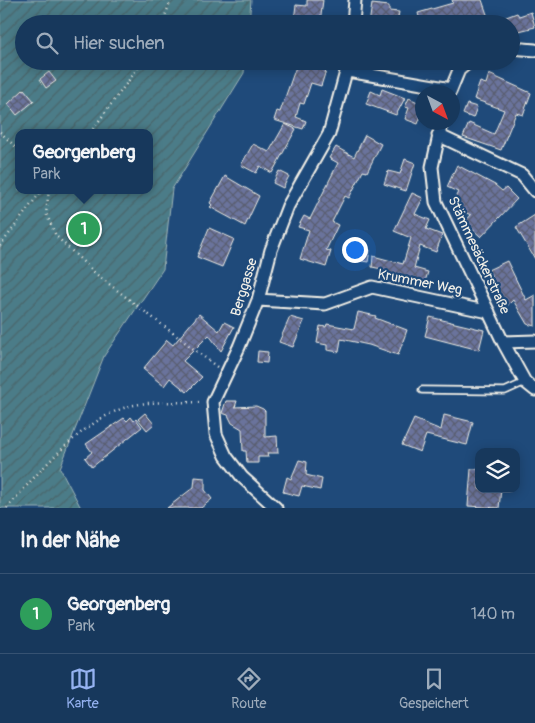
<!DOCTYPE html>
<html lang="de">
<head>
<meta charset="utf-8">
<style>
	:root { --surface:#17385c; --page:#203f62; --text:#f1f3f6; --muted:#9eacbb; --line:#365272; --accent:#95b2f1 }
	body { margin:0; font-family:Pangolin,sans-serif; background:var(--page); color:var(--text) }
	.controls { position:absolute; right:15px; bottom:15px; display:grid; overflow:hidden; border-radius:10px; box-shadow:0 2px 12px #0003 }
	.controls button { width:45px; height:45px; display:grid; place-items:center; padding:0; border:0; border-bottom:1px solid var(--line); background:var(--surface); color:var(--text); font:25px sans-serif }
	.compass { position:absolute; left:415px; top:85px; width:45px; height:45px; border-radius:50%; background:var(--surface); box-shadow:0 2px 12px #0003; rotate:139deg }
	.you { position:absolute; left:354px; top:249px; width:18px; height:18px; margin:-12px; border:4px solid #fff; border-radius:50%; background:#1a73e8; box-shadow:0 0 0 8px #1a73e833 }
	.badge { display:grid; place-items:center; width:32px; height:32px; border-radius:50%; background:var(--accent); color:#fff; font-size:16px; font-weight:700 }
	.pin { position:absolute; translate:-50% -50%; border:2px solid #fff; box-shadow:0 1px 5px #0006 }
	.popup { position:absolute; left:15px; top:129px; width:138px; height:65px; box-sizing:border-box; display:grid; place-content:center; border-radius:10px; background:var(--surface); filter:drop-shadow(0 1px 4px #0005); font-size:16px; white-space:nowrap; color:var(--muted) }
	.popup b { font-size:19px; color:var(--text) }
	.popup::after { content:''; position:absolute; left:50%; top:100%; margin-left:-10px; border:10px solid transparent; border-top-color:var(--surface) }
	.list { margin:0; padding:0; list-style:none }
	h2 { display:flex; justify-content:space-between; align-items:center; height:65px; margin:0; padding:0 20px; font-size:21px }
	h2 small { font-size:16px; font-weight:400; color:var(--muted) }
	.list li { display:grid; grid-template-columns:32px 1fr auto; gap:15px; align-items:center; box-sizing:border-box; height:80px; padding:0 20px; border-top:1px solid var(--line) }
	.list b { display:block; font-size:19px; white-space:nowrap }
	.list p { margin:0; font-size:16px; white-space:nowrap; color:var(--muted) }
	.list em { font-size:16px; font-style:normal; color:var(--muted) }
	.icon { flex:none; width:28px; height:28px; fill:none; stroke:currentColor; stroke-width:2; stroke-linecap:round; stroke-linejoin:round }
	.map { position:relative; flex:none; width:535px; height:508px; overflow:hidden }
	.search { position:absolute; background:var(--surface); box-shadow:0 2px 12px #0003; left:15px; right:15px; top:15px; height:55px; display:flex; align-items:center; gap:12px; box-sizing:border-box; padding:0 18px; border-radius:28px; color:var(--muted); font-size:19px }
	.sheet { height:145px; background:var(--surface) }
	nav { display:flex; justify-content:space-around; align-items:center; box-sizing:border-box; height:70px; border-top:1px solid var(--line); background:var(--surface); font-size:14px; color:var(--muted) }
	nav a { display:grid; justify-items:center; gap:2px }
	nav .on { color:var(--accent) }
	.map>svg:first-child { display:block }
	.garden { fill:url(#garden-furrows); stroke:#a0b6b8; fill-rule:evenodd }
	.building { fill:url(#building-cross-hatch); stroke:#f4f1e8 }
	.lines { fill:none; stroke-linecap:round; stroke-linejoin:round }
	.lane-casing { stroke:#f4f1e8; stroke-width:9 }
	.street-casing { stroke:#f4f1e8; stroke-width:15 }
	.path { stroke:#f4f1e8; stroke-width:2.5; stroke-dasharray:1 4; stroke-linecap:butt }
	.lane { stroke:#1f4a7a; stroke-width:5.5 }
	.street { stroke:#1f4a7a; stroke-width:11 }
	.labels { text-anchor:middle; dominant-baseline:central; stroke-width:4.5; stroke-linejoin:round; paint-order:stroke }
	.street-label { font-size:14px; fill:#f4f1e8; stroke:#1f4a7a }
</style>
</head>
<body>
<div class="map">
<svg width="535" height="508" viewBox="0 0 535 508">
	<defs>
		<pattern id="garden-furrows" width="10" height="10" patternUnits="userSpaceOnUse" patternTransform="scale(1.25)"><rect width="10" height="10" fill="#4b7c88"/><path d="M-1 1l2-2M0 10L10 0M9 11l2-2" fill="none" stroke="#4a656a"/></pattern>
		<pattern id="building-cross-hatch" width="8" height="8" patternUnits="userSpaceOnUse" patternTransform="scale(1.25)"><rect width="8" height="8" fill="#6a739c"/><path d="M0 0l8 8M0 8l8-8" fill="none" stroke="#5a5e71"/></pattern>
	</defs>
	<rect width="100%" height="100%" fill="#1f4a7a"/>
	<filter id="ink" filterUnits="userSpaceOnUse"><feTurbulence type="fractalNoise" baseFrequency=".02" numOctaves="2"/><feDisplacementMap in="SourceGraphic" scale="10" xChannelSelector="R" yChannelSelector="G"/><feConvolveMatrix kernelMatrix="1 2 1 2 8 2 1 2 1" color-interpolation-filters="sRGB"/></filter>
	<g filter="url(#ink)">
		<path class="garden" d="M0 0H251L249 24H24V61H245L244 73 172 189 163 269 104 356 60 468 81 508H0ZM19 133H149V190H19Z"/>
		<path class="building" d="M307 0H323L320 23 294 20 296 5 307 6Z
			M452 0H482L490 23 517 13 519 16 531 12 535 27 511 33V24H421L418 13 453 3Z
			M372 4 389 6V11L399 12 397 23 381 21V24H369Z
			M298 61H312L327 67 321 86 311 83 304 104 300 103 296 117 306 121 303 129 274 120 277 111 280 112Z
			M49 72 56 81 46 88 40 79Z
			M489 74 531 93 523 115 516 113 501 150 463 137 469 123 494 134 504 110 474 99 480 82 486 84Z
			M24 89 34 101 17 115 8 104Z
			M382 89 405 98 396 115 366 104 371 91 380 95Z
			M409 98 422 104V113L418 124 405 119 409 108 405 107Z
			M467 104 477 107 473 118 463 114Z
			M285 124 296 129 272 173 260 166 256 173 241 165 253 144 269 152Z
			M365 135 381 144 367 172 363 171 349 198 345 196 332 222 338 225 326 250 331 251 326 267 300 259 309 230 298 227 304 216 310 219 338 163 329 158 336 147 354 157Z
			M405 159 415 163 406 191 384 184 388 171 400 174Z
			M457 165 495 185 502 191 506 188 517 199 481 237 465 222 471 215 451 206 458 192 447 187Z
			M279 171 289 176 283 188 273 183Z
			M225 176 259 196 245 226 210 207 212 205 210 203Z
			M412 193 423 198 415 214 430 220 426 229 442 235 436 252 420 246 414 268 428 272 424 285 381 273 382 269 372 267 373 256 403 264 411 238 394 231Z
			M535 215V259L516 227Z
			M209 228 234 239 222 267 197 257Z
			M357 249 370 250 368 262 356 260Z
			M507 261 526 300 535 295V326L527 324 513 300 506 307 488 270Z
			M358 312 376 316 375 318 407 330 398 355 369 345 341 339 339 352 327 350V345L317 343 320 326 326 327 327 324 354 329Z
			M199 314 219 331 224 322 234 327 221 351 209 335 183 361 202 377 187 392 170 378 164 386 143 369 167 340 173 345Z
			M290 317 304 321 293 347 279 342Z
			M430 317 484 330 479 350 425 336Z
			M258 351 268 352 267 363 257 362Z
			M226 401H237L235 407 256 406 263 409 265 411V437L277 436 278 453H267L268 457H258V463H247L246 451H243L242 429 232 423 228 415 222 413Z
			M145 413 154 424 147 430 138 419Z
			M444 415 473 422 467 445 426 435 420 452 402 445 414 419 441 430Z
			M131 417 134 421 136 419 142 427 92 467 85 458 92 452 86 444 124 418 127 421Z
			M299 460 307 462 306 475 322 479 320 490 302 486 299 496 283 492 287 477 291 479Z
			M471 469H479V489H501L499 508 468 506Z
			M195 477 205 478V490L212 499 201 508H167L194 487Z"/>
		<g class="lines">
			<defs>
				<path id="lane" d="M422 390 505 391 525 382"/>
				<path id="street" d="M353 24 355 0
					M511 48 535 50
					M348 71 451 89
					M450 92 459 70 470 61
					M442 122 432 167 436 202 503 342 525 382 535 390
					M438 135 522 175 535 191
					M258 300 325 304 372 287 489 312
					M503 342 535 341
					M276 508 242 477 226 456 216 434 213 402 239 347 258 300 271 250 288 206 329 134 349 61"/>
			</defs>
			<use href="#lane" class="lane-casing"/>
			<use href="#street" class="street-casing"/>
			<path class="path" d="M162 24 171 0
				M0 132 19 150
				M90 133 143 61
				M49 190 46 213 56 236 96 274 217 367
				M0 246 42 190
				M7 508C40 471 89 411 140 404 160 401 182 403 201 402"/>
			<use href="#lane" class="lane"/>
			<use href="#street" class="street"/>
		</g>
	</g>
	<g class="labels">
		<g class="street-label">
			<text transform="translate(479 255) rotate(65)">Stämmesäckerstraße</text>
			<text transform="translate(420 282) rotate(11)">Krummer Weg</text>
			<text transform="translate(244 287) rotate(-73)">Berggasse</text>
		</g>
	</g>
</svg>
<div class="controls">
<button><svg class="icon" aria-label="layers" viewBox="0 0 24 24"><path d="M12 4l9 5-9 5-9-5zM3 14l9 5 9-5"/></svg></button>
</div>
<svg class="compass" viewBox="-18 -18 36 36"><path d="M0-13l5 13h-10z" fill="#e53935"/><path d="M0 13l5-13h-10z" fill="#9eacbb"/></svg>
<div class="you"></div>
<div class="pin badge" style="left:84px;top:229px;background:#2e9e5b">1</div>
<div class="popup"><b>Georgenberg</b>Park</div>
<div class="search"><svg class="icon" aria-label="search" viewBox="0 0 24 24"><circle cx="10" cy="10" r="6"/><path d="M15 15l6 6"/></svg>Hier suchen</div>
</div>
<section class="sheet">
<h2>In der Nähe<small></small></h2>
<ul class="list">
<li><span class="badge" style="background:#2e9e5b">1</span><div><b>Georgenberg</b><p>Park</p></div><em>140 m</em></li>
</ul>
</section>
<nav>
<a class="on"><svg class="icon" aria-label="map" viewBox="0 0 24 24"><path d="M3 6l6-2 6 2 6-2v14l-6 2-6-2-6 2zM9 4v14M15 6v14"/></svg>Karte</a>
<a><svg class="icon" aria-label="directions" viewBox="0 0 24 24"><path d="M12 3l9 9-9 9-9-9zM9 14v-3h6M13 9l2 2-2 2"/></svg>Route</a>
<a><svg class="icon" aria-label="saved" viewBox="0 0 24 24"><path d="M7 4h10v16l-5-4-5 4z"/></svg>Gespeichert</a>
</nav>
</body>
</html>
